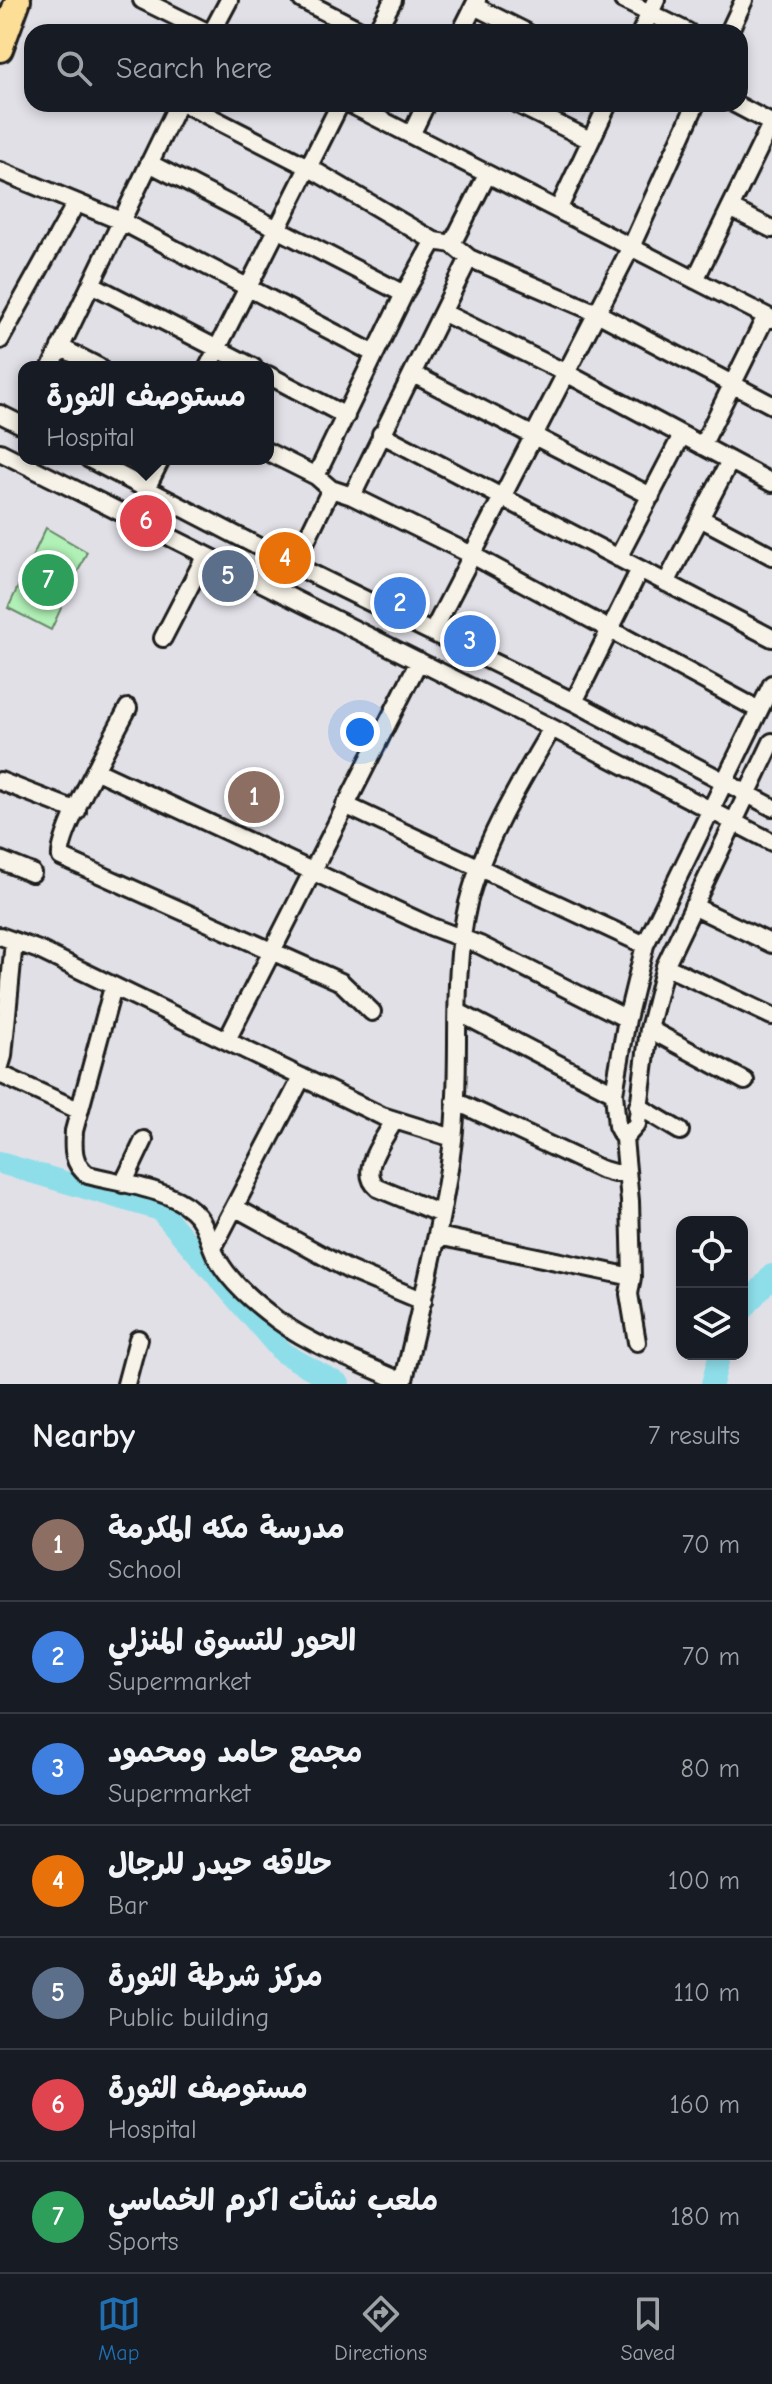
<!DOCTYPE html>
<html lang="en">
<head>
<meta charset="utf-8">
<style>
	:root { --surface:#171b24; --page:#242831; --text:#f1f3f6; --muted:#9ea1a6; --line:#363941; --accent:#1f6fb2 }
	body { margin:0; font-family:"Comic Neue","Playpen Sans Arabic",sans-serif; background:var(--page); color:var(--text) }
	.controls { position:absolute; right:24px; bottom:24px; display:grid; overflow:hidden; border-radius:16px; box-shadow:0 4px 12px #0003 }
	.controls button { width:72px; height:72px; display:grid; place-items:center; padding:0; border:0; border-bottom:2px solid var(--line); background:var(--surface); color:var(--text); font:40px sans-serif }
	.you { position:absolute; left:360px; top:732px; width:28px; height:28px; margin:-20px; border:6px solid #fff; border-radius:50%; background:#1a73e8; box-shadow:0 0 0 12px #1a73e833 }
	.badge { display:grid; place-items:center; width:52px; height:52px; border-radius:50%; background:var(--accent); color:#fff; font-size:26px; font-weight:700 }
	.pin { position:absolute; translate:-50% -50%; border:4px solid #fff; box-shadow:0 2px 8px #0006 }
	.popup { position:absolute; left:18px; top:361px; width:256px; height:104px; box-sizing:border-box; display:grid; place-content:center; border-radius:16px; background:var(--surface); filter:drop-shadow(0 2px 6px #0005); font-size:26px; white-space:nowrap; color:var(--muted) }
	.popup b { font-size:30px; color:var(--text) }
	.popup::after { content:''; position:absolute; left:50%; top:100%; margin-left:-16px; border:16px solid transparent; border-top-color:var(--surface) }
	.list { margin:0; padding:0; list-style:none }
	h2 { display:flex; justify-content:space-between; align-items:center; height:104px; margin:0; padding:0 32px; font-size:34px }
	h2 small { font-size:26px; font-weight:400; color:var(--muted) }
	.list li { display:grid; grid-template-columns:52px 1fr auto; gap:24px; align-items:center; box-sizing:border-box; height:112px; padding:0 32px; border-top:2px solid var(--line) }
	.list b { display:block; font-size:30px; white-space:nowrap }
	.list p { margin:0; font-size:26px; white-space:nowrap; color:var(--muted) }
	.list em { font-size:26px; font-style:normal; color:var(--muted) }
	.icon { flex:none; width:44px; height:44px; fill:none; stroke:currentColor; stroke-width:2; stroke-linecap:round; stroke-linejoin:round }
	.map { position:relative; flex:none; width:772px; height:1384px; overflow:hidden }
	.search { position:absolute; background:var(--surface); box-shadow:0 4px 12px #0003; left:24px; right:24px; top:24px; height:88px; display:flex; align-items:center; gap:20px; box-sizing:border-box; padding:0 28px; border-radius:24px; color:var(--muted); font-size:30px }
	.sheet { height:888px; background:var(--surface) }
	nav { display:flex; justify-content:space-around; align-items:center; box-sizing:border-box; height:112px; border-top:2px solid var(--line); background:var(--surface); font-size:22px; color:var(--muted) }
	nav a { display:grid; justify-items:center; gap:4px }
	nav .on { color:var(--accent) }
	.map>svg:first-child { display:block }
	.green { fill:#b1f0b6; stroke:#668669; stroke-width:2 }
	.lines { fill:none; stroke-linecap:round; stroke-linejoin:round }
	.river { stroke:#8edeea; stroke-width:22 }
	.minor-casing { stroke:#1c1c1c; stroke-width:22 }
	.highway-casing { stroke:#1c1c1c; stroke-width:30 }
	.minor { stroke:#f7f3e8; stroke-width:16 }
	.highway { stroke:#fcde96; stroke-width:24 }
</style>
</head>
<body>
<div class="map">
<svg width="772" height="1384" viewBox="0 0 772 1384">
	<rect width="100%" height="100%" fill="#e1e0e7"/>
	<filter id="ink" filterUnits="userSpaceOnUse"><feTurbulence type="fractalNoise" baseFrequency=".0125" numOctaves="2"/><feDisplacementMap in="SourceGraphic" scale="16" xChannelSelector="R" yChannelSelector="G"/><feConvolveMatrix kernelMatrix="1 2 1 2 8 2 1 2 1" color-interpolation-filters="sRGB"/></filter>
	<g filter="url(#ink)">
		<path class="green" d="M46 528 87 552 51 630 8 608Z"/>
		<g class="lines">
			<path class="river" d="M0 1163 160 1210 283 1353 339 1384
				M742 1311 772 1275
				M712 1384 720 1354"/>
			<defs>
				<path id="minor" d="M142 0 207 32
					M302 0 364 32
					M623 0 688 32
					M474 6 526 32
					M212 32 229 0
					M376 32 393 0
					M461 32 477 0
					M641 32 656 0
					M729 32 744 0
					M185 104 308 167 434 241 452 244 469 258 597 313 772 405
					M350 104 772 319
					M517 104 590 140
					M735 104 771 123
					M411 135 426 104
					M149 163 404 294
					M0 171 121 221 375 354
					M730 208 772 229
					M558 210 608 104
					M452 244 487 175
					M695 280 772 122
					M91 284 253 367
					M444 313 566 373 772 483
					M0 340 76 203
					M60 347 99 367
					M51 367 178 104
					M208 367 340 104
					M413 374 651 496
					M268 375 346 416
					M0 414 24 426
					M381 434 772 638
					M702 446 766 316
					M0 452 552 728 772 842
					M268 452 316 476 331 489 352 496 472 555 759 710
					M89 459 284 560 574 702 772 807
					M316 476 404 294 434 241
					M146 489 161 459
					M352 496 469 258
					M700 518 772 556
					M618 558 682 435
					M295 563 331 489
					M666 583 730 461
					M433 631 631 247 696 104
					M163 638 206 555
					M574 702 640 569
					M128 708C115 733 57 836 61 857L341 982 372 1012
					M97 771 432 927 480 945 627 1019
					M0 781 77 811
					M345 805 645 945
					M0 860 32 873
					M693 906 772 944
					M0 936 39 950 382 1116 453 1138
					M665 966 772 1016
					M113 987 74 1131C73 1148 72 1164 88 1175 118 1183 170 1189 192 1210 207 1223 208 1242 217 1258 228 1279 249 1298 267 1312 303 1343 360 1362 403 1382
					M458 1012 614 1093
					M649 1029 745 1081
					M227 1040 419 661
					M0 1066 3 1056 14 941
					M0 1074 78 1110
					M455 1101 600 1169 614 1173H626
					M638 1106 680 1131
					M394 1121C384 1140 357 1171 378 1188L441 1214
					M624 1139 637 1124 649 1029 665 966 772 742
					M123 1184 144 1140
					M236 1208 349 1270 423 1301
					M438 1236 632 1277
					M213 1248 302 1077
					M637 1342 629 1294 632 1277 630 1201 624 1139 617 1126 614 1093 627 1019 645 945 772 684
					M126 1384 138 1339
					M403 1384C421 1303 443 1223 453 1140 462 1062 450 980 468 903 484 841 520 783 552 728"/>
				<path id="highway" d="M0 49 18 0"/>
			</defs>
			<use href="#minor" class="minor-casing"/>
			<use href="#highway" class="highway-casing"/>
			<use href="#minor" class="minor"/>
			<use href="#highway" class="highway"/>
		</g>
	</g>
</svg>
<div class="controls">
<button><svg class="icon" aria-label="locate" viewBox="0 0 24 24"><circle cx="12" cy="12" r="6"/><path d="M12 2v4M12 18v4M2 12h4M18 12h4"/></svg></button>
<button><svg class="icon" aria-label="layers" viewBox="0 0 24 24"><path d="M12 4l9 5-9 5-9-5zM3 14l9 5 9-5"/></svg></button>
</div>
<div class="you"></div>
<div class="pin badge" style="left:254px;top:797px;background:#8d6e63">1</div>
<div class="pin badge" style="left:400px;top:603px;background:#3f7fe0">2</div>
<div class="pin badge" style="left:470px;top:641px;background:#3f7fe0">3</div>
<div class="pin badge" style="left:285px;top:558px;background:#e8710a">4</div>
<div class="pin badge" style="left:228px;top:576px;background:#5c6f8a">5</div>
<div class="pin badge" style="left:146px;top:521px;background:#e0444e">6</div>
<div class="popup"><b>مستوصف الثورة</b>Hospital</div>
<div class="pin badge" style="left:48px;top:580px;background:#2e9e5b">7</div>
<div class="search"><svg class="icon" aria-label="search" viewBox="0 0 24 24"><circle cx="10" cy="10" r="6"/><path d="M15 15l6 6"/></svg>Search here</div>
</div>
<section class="sheet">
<h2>Nearby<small>7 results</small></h2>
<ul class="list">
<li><span class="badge" style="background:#8d6e63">1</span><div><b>مدرسة مكه المكرمة</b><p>School</p></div><em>70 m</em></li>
<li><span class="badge" style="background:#3f7fe0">2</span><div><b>الحور للتسوق المنزلي</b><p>Supermarket</p></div><em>70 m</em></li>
<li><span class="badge" style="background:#3f7fe0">3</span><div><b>مجمع حامد ومحمود</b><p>Supermarket</p></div><em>80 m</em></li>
<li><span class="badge" style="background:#e8710a">4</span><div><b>حلاقه حيدر للرجال</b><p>Bar</p></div><em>100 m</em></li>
<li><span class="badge" style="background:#5c6f8a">5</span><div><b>مركز شرطة الثورة</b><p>Public building</p></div><em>110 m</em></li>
<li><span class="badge" style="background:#e0444e">6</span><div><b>مستوصف الثورة</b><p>Hospital</p></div><em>160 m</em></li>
<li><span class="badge" style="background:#2e9e5b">7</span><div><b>ملعب نشأت اكرم الخماسي</b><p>Sports</p></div><em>180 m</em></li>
</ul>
</section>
<nav>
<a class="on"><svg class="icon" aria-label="map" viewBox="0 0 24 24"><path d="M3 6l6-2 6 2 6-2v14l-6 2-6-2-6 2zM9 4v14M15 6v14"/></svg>Map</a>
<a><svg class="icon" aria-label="directions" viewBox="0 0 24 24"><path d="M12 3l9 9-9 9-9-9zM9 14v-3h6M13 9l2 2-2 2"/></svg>Directions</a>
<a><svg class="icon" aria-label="saved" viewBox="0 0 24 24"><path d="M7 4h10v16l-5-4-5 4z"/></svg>Saved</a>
</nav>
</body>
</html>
